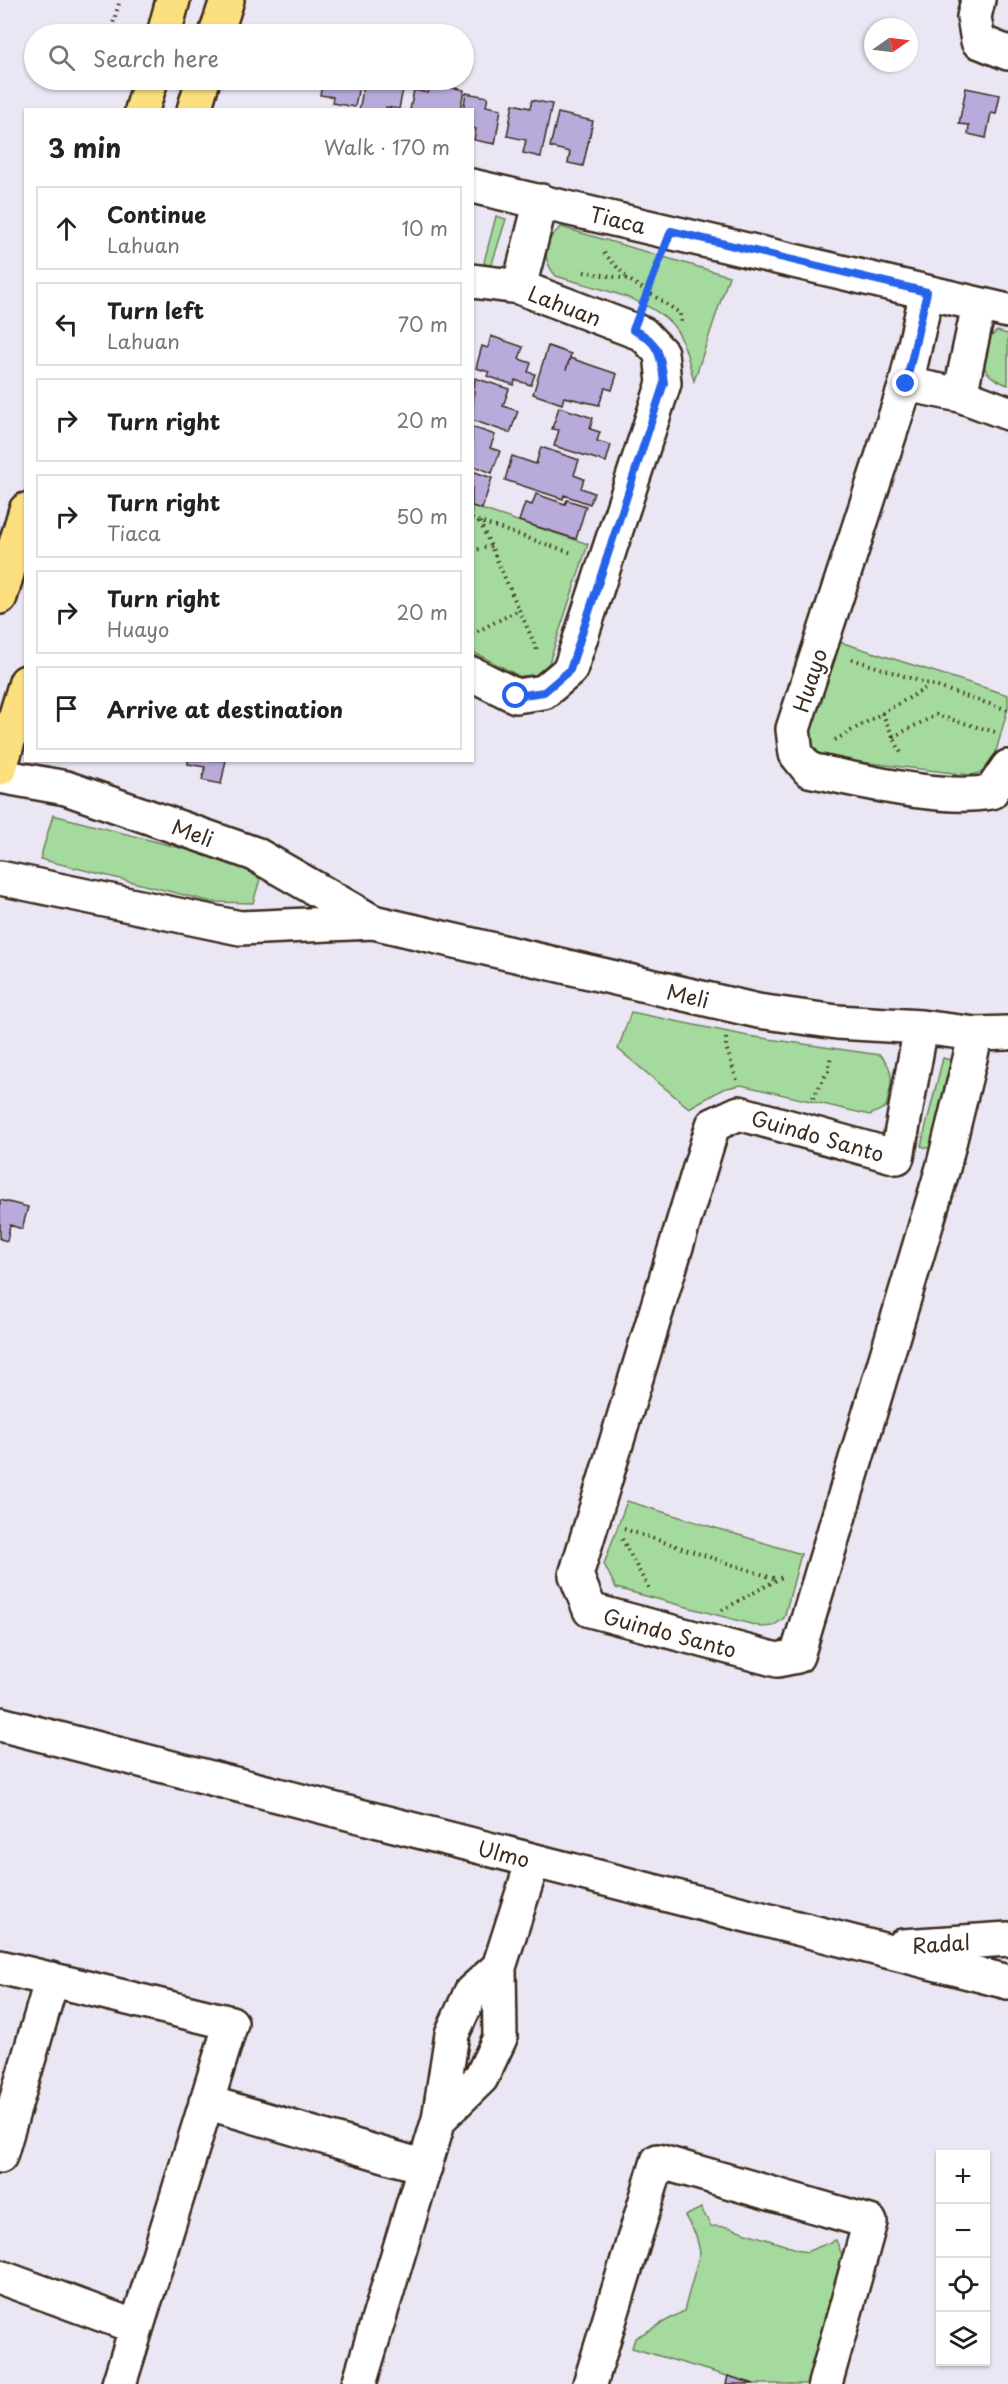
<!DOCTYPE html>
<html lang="en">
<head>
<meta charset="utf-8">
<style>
	:root { --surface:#fff; --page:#f2f2f2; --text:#222; --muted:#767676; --line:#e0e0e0 }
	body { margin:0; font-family:"Playpen Sans",sans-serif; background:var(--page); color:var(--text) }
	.controls { position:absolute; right:18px; bottom:18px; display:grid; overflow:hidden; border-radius:0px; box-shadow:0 2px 4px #0004 }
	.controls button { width:54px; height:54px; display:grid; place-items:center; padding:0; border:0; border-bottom:2px solid var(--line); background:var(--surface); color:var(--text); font:30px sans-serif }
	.compass { position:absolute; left:864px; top:18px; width:54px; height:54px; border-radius:50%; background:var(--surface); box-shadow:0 2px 4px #0004; rotate:76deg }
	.stop { position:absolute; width:18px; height:18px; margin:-14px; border:4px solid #2563eb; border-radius:50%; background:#fff }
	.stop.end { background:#2563eb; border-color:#fff; box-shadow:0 2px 6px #0008 }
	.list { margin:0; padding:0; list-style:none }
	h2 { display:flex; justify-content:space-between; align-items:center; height:78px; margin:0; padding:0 24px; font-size:26px }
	h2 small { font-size:20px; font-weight:400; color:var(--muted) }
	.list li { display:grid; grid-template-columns:39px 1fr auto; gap:18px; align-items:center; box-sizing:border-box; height:84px; margin:0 12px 12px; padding:0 12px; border:2px solid var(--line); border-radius:0px }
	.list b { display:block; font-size:22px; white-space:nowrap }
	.list p { margin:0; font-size:20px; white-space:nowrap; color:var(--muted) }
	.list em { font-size:20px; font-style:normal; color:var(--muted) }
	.icon { flex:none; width:33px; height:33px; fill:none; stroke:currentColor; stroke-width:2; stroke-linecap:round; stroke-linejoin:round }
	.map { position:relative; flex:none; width:1008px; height:2384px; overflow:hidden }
	.search { position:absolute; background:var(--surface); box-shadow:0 2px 4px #0004; left:24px; top:24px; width:450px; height:66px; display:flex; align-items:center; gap:15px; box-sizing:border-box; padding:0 21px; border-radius:33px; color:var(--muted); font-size:22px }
	.panel { position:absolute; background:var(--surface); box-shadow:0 2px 4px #0004; left:24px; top:108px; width:450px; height:654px; border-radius:0px }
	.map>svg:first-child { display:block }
	.green { fill:#a4da9d; stroke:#70825e; stroke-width:1.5 }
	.building { fill:#b8abdc; stroke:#3b2a1e; stroke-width:1.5 }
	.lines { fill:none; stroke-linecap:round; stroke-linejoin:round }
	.minor-casing { stroke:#3b2a1e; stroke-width:38 }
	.major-casing { stroke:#3b2a1e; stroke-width:38 }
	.path { stroke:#3b2a1e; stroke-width:4; stroke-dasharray:1.5 4.5; stroke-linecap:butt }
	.minor { stroke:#fff; stroke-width:33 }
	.major { stroke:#fce080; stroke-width:33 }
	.route { stroke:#2563eb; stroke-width:8 }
	.labels { text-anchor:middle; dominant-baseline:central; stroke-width:5; stroke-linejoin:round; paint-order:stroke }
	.street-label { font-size:21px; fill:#3b2a1e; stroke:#fff }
</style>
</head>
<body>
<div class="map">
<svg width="1008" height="2384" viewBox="0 0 1008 2384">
	<rect width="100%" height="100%" fill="#eae6f4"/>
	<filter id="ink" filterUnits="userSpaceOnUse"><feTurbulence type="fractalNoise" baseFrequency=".0167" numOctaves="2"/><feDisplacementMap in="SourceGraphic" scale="12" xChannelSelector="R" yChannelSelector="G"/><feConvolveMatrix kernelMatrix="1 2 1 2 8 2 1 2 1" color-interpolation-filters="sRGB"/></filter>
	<g filter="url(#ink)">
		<path class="green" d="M496 216 506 219 491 267 488 268 484 262Z
			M561 227 729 276 694 381C689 364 686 343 675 328 653 298 590 287 556 276 541 259 543 241 561 227Z
			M997 331 1008 334V385C979 375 972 351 997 331Z
			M472 506 588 544 549 663 535 675 519 676 473 652Z
			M840 642 1008 695V708L992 766 986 771 971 775 818 757 810 746 809 730Z
			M53 815 234 862 260 879 253 903 212 902 40 859Z
			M631 1012 748 1036 880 1055C897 1071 891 1086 886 1107L870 1115 741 1085 723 1089 689 1108 618 1049Z
			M943 1058 954 1061 931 1149 921 1146Z
			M627 1501 801 1554 784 1618 773 1626 762 1627 616 1588 604 1564Z
			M701 2208 711 2226 728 2227 806 2252 836 2240 844 2260 809 2384H754L632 2348 635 2338 684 2311 700 2252 696 2235 685 2216Z"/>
		<path class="building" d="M323 80H360L355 107 332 103 333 97 320 95Z
			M365 80H405L399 109 386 107V110H359Z
			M431 83 464 90 460 110H410L414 90 428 93Z
			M966 88 1000 95 996 114 991 113 986 138 968 134 969 125 959 124Z
			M466 93 488 97 486 106 501 109 495 144 474 140 476 129 472 128V110H463Z
			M532 100 552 104 541 157 523 153 526 140 507 136 513 104 530 108Z
			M558 113 593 121 583 166 568 163 570 152 550 147Z
			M491 336 523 347 519 359 531 363 528 372 535 374 531 385 515 380 514 385 487 376 489 372 476 368 482 346 488 348Z
			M548 346 571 354 566 370 570 358 617 374 612 390 605 388 599 405 564 397 562 404 533 394Z
			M475 378 509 389 503 406 518 411 510 433 472 420Z
			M559 407 593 418 590 429 600 432 597 441 611 445 606 462 554 446 559 430 552 429Z
			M472 427 495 435 490 448 500 451 492 473 474 466 472 469Z
			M541 447 579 460 574 475 584 479 581 488 594 493 590 504 564 495 563 499 505 480 512 456 536 464Z
			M472 471 492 478 482 509 472 506Z
			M536 494 565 504 567 500 586 506 576 539 519 521 525 503 532 505Z
			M188 760H226L221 784 202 780 205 767 188 764Z
			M0 1200 28 1207 22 1229 10 1225 7 1241 0 1239Z
			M728 2376 754 2384H726Z"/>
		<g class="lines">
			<defs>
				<path id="minor" d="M978 0 974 17 978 41 1008 53
					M472 186 1008 311
					M472 281 519 287 643 334 661 353 664 383 570 670 544 692 516 696 472 674
					M519 287 541 201
					M927 292 906 384 793 729 796 754 809 770C860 780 940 801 991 792L1008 767
					M979 305 960 395 1008 413
					M906 384 960 395
					M0 776 66 788 255 854 373 922
					M0 878 240 928 373 922 758 1011 837 1022 921 1027 976 1034 1008 1033
					M921 1027 897 1157 739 1113 713 1125 576 1575 590 1610 777 1660 797 1656 943 1168 976 1034
					M0 1724 1008 1982
					M903 1946 1008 1939
					M0 1967 231 2023 119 2384
					M206 2102 425 2167
					M439 2119 481 2078 500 2038 499 1967 533 1861
					M0 2156 52 1979
					M0 2277 136 2327
					M359 2384 439 2119 452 2034 471 1992 499 1967
					M590 2384 658 2161 870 2222 825 2384"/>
				<path id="major" d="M164 34 173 0
					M216 34 227 0
					M142 110 151 80
					M194 110 203 80
					M0 597 26 510
					M0 768 26 682"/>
			</defs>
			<use href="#minor" class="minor-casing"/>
			<use href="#major" class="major-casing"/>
			<path class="path" d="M110 34 120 0
				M604 253 628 279
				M584 272 628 279 680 313 681 322
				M647 292 658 265
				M472 519 572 553
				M480 522 538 652
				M472 551 491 546
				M472 634 519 610
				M852 659 1008 710
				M882 713 901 753
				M893 737 936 715 999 733
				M835 740 928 687
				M726 1038V1047L737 1080
				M813 1098 828 1071 831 1055
				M624 1529 776 1579
				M622 1539 650 1591
				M722 1610 784 1576"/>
			<use href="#minor" class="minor"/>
			<use href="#major" class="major"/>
		</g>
	</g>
	<g class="lines" filter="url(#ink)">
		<path class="route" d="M516 696 544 692 570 670 664 383C661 357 660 341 633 330L671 231 927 292 906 384"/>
	</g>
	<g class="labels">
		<g class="street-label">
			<text transform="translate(618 219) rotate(13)">Tiaca</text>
			<text transform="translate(565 305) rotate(21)">Lahuan</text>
			<text transform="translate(809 680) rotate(-72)">Huayo</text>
			<text transform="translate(193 832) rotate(20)">Meli</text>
			<text transform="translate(688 995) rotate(13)">Meli</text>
			<text transform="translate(818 1135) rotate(16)">Guindo Santo</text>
			<text transform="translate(670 1632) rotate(15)">Guindo Santo</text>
			<text transform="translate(504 1853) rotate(14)">Ulmo</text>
			<text transform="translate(941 1943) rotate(-4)">Radal</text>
		</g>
	</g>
</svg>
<div class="controls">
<button>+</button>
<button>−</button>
<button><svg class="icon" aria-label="locate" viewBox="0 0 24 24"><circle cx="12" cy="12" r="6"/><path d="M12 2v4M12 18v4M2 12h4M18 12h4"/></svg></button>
<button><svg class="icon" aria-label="layers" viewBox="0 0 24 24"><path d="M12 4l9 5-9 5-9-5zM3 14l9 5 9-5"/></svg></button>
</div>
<svg class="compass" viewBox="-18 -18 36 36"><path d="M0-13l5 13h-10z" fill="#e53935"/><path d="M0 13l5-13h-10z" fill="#767676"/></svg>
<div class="stop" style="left:516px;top:696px"></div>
<div class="stop end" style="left:906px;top:384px"></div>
<div class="search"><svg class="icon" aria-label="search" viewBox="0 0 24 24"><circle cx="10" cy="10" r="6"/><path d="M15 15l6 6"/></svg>Search here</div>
<section class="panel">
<h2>3 min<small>Walk · 170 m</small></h2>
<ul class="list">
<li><svg class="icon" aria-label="ahead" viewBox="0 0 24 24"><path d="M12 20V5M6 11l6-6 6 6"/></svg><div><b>Continue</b><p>Lahuan</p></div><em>10 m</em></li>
<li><svg class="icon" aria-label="left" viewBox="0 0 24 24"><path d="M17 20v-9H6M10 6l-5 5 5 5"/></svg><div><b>Turn left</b><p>Lahuan</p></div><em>70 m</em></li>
<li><svg class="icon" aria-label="right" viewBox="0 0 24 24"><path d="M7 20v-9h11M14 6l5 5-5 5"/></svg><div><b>Turn right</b></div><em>20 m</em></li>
<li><svg class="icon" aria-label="right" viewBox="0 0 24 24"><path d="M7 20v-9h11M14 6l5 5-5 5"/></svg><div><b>Turn right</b><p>Tiaca</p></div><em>50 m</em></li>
<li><svg class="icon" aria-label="right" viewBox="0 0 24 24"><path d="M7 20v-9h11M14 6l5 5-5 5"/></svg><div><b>Turn right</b><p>Huayo</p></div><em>20 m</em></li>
<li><svg class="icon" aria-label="arrive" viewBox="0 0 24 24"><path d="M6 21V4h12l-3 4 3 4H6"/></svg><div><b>Arrive at destination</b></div></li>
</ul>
</section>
</div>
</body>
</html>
